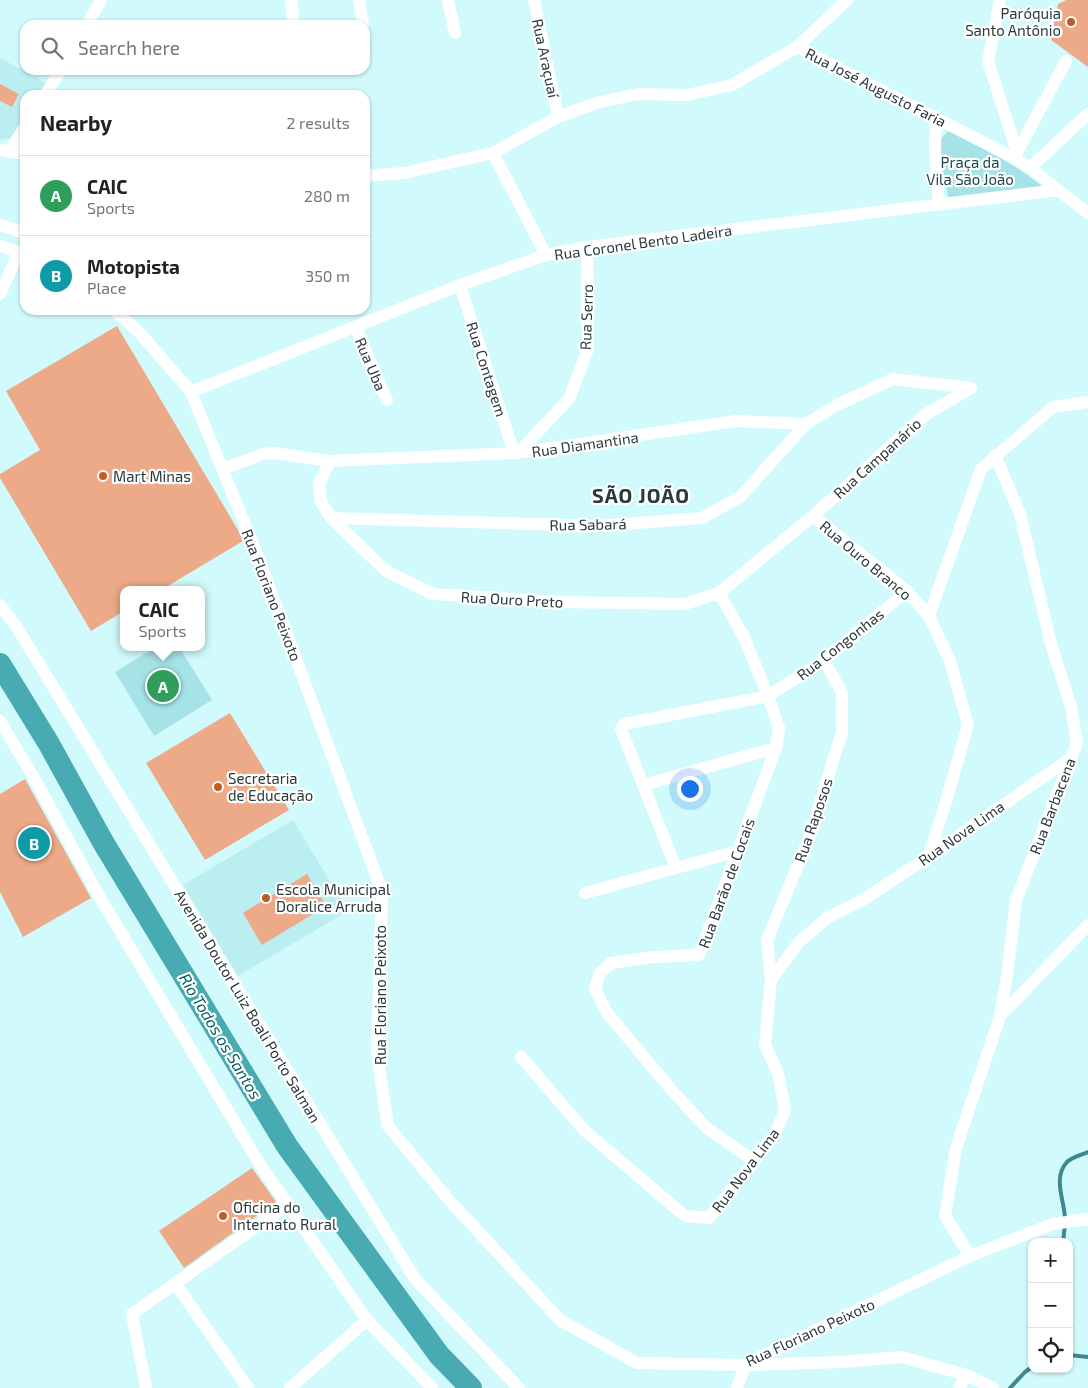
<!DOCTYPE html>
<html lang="en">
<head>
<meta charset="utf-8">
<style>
	:root { --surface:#fff; --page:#f6f6f6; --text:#222; --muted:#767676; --line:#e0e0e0; --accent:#b45309 }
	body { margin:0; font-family:"Exo 2",sans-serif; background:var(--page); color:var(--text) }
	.controls { position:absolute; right:15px; bottom:15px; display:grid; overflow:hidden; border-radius:10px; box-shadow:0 1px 4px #0004 }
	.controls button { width:45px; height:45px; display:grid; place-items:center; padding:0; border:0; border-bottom:1px solid var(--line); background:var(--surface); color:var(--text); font:25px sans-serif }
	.you { position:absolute; left:689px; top:788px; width:18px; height:18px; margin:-12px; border:4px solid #fff; border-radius:50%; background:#1a73e8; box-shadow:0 0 0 8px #1a73e833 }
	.badge { display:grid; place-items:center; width:32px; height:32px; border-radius:50%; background:var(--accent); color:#fff; font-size:16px; font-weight:700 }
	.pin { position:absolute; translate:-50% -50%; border:2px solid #fff; box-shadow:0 1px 5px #0006 }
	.popup { position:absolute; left:120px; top:586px; width:85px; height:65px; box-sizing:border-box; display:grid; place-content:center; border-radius:10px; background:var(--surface); filter:drop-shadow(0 1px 4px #0005); font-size:16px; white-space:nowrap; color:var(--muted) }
	.popup b { font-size:19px; color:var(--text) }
	.popup::after { content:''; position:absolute; left:50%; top:100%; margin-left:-10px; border:10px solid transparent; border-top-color:var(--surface) }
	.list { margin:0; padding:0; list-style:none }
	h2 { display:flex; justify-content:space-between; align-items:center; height:65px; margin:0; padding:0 20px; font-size:21px }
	h2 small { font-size:16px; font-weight:400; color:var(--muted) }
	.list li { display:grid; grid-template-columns:32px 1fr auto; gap:15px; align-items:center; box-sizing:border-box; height:80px; padding:0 20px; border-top:1px solid var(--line) }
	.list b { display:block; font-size:19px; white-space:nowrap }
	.list p { margin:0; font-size:16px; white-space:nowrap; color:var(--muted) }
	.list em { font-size:16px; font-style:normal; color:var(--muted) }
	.icon { flex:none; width:28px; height:28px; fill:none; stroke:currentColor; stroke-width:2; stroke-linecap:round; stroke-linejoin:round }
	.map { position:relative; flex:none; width:1088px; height:1388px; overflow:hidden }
	.search { position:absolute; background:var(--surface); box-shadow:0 1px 4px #0004; left:20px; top:20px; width:350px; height:55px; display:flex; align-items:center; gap:12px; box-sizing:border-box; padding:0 18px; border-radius:15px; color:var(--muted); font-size:19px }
	.panel { position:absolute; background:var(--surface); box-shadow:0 1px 4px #0004; left:20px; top:90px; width:350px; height:225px; border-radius:15px }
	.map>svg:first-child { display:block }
	.built { fill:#bbeef1 }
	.green { fill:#a5e3e7 }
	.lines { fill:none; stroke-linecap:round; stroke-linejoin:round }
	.stream { stroke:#3f898e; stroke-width:4 }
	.river { stroke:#48abb1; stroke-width:22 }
	.building { fill:#edaa88 }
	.minor { stroke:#fff; stroke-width:12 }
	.poi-dot { fill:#be5c21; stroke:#fff; stroke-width:2 }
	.labels { text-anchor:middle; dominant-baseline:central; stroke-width:4.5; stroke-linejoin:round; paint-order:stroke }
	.poi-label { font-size:15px; fill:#2a3b3c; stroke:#fff; text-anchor:start }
	.street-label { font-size:15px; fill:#2a3b3c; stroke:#fff }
	.park-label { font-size:15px; fill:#1b484a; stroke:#fff }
	.water-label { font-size:16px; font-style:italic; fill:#045d62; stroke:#fff }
	.district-label { font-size:20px; font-weight:bold; letter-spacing:1px; fill:#2a3b3c; stroke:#fff }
</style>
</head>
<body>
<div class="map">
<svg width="1088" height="1388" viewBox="0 0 1088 1388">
	<rect width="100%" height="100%" fill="#d0fafc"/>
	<path class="built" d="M0 58 46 83 39 95H25V116L11 138 0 140Z
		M293 820 348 911 238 976 183 885Z"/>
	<path class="green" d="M949 131C985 149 1015 164 1046 189L949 199 936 143Z
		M156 647H179L212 700 154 736 115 672Z"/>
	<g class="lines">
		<path class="stream" d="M1063 1242C1064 1234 1065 1226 1065 1219 1065 1202 1052 1178 1067 1162 1072 1157 1081 1155 1088 1152
			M1069 1355 1088 1357
			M1010 1388 1025 1372 1032 1367"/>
		<path class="river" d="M0 664 49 744 103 842 287 1146 439 1355 471 1388"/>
	</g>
	<path class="building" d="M1066 0H1088V67L1051 40 1058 4Z
		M0 84 19 94 12 107 0 101Z
		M117 326 238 530 243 541 161 590H124V611L91 631 0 478V474L40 450 6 391Z
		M230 713 289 810 205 860 146 763Z
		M25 779 91 898 23 937 0 892V794Z
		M307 874 326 906 262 945 243 913Z
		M252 1168 276 1202 184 1268 159 1231Z"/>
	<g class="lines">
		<path class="minor" d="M291 0 294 25
			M359 0 363 25
			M448 0 455 33
			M534 0 558 117
			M1000 0 988 61 1017 152
			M87 25 101 0
			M797 47 847 0
			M45 95 61 70
			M936 117 935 148 939 204
			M0 150 25 154
			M9 152 25 127
			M493 153 546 255
			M1015 156 1066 61
			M1030 168 1088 114
			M365 176 404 173 493 153 558 117 596 103 638 94 687 95 732 85 797 47 1014 158 1030 168 1088 213
			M0 225 25 233
			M0 246 19 252 0 294
			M460 285 514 453
			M114 310 139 332 191 392 259 559 382 891 377 1055 388 1126 449 1200 560 1320 637 1363 745 1365 841 1362 901 1357 967 1375 993 1388
			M356 328 387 400
			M191 392 460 285 546 255 587 247 1058 190
			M806 424 736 421 518 453 330 461 319 484 321 502 331 518 386 571 433 594 560 602 685 604 719 593 813 516 925 415 971 388
			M518 453 569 399 588 349 587 247
			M995 455 1020 514 1051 644 1071 707 1077 743 1016 900 1007 976 1000 1016
			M223 469 263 454 274 453 330 461
			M813 516 907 591 929 616 950 661 968 725 946 802 928 857
			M331 518 598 526 702 518 740 497 806 424 837 405 893 379 971 388
			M719 593 744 637 768 696 779 728 776 748 699 955 653 957 611 963 600 973 595 988 607 1013 675 1094 708 1129 753 1160
			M0 605 16 626 415 1279 519 1388
			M929 616 981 469 1053 407 1088 402
			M0 721 34 778 99 896 259 1163 367 1320 432 1388
			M643 785 776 748
			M676 868 621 729 624 724 768 696 824 660 907 591
			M585 893 738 851
			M771 980 767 940 808 841 842 732V693L824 660
			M521 1057 585 1131 685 1216 709 1218 774 1136 785 1110 778 1073 765 1045 771 980 799 942 827 918 866 898 928 857 1071 758
			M970 1256 945 1216 956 1148 1000 1016 1088 925
			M175 1283 248 1388
			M750 1362 970 1256 1053 1224 1088 1219
			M146 1388 132 1314 288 1204
			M290 1388 367 1320
			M737 1388 745 1365
			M959 1388 967 1375"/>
	</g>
	<g class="poi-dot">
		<circle cx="1071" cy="22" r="5"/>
		<circle cx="103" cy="476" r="5"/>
		<circle cx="218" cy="787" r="5"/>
		<circle cx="266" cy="898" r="5"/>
		<circle cx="223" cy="1216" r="5"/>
	</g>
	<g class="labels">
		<g class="poi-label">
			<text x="1061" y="13" text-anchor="end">Paróquia<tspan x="1061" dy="17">Santo Antônio</tspan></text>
			<text x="113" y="476">Mart Minas</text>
			<text x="228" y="778">Secretaria<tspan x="228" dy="17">de Educação</tspan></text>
			<text x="276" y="889">Escola Municipal<tspan x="276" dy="17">Doralice Arruda</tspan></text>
			<text x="233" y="1207">Oficina do<tspan x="233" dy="17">Internato Rural</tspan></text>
		</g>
		<g class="street-label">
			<text transform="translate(546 58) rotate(78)">Rua Araçuaí</text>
			<text transform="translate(876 87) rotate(27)">Rua José Augusto Faria</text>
			<text transform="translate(643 242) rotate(-8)">Rua Coronel Bento Ladeira</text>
			<text transform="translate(586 317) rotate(-88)">Rua Serro</text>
			<text transform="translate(371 364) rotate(67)">Rua Uba</text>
			<text transform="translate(487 369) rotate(72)">Rua Contagem</text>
			<text transform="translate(585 444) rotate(-8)">Rua Diamantina</text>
			<text transform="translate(877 458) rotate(-42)">Rua Campanário</text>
			<text transform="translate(588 524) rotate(-1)">Rua Sabará</text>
			<text transform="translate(866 560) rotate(40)">Rua Ouro Branco</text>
			<text transform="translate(272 595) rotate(69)">Rua Floriano Peixoto</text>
			<text transform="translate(512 599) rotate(3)">Rua Ouro Preto</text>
			<text transform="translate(840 644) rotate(-38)">Rua Congonhas</text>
			<text transform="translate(1052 806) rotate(-69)">Rua Barbacena</text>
			<text transform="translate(813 820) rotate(-71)">Rua Raposos</text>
			<text transform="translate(961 833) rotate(-35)">Rua Nova Lima</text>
			<text transform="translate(726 883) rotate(-70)">Rua Barão de Cocais</text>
			<text transform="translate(380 995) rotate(-90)">Rua Floriano Peixoto</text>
			<text transform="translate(248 1006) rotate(59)">Avenida Doutor Luiz Boali Porto Salman</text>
			<text transform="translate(745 1170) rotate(-53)">Rua Nova Lima</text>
			<text transform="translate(810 1332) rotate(-25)">Rua Floriano Peixoto</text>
		</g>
		<g class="park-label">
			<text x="970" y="162">Praça da<tspan x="970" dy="17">Vila São João</tspan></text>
		</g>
		<g class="water-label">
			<text transform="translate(221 1036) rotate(59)">Rio Todos os Santos</text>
		</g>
		<g class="district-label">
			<text x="641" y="495">SÃO JOÃO</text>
		</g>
	</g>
</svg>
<div class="controls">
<button>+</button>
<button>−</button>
<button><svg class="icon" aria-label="locate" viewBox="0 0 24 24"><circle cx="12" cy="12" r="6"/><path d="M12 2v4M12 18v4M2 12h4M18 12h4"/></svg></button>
</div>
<div class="you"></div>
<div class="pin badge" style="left:163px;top:686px;background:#2e9e5b">A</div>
<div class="popup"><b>CAIC</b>Sports</div>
<div class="pin badge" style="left:34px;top:843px;background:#0f9aa8">B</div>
<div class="search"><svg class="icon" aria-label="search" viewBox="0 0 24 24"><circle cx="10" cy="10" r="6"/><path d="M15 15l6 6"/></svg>Search here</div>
<section class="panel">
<h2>Nearby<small>2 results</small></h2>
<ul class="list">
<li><span class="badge" style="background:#2e9e5b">A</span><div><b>CAIC</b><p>Sports</p></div><em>280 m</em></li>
<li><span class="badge" style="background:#0f9aa8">B</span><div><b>Motopista</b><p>Place</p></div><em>350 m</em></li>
</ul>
</section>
</div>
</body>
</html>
